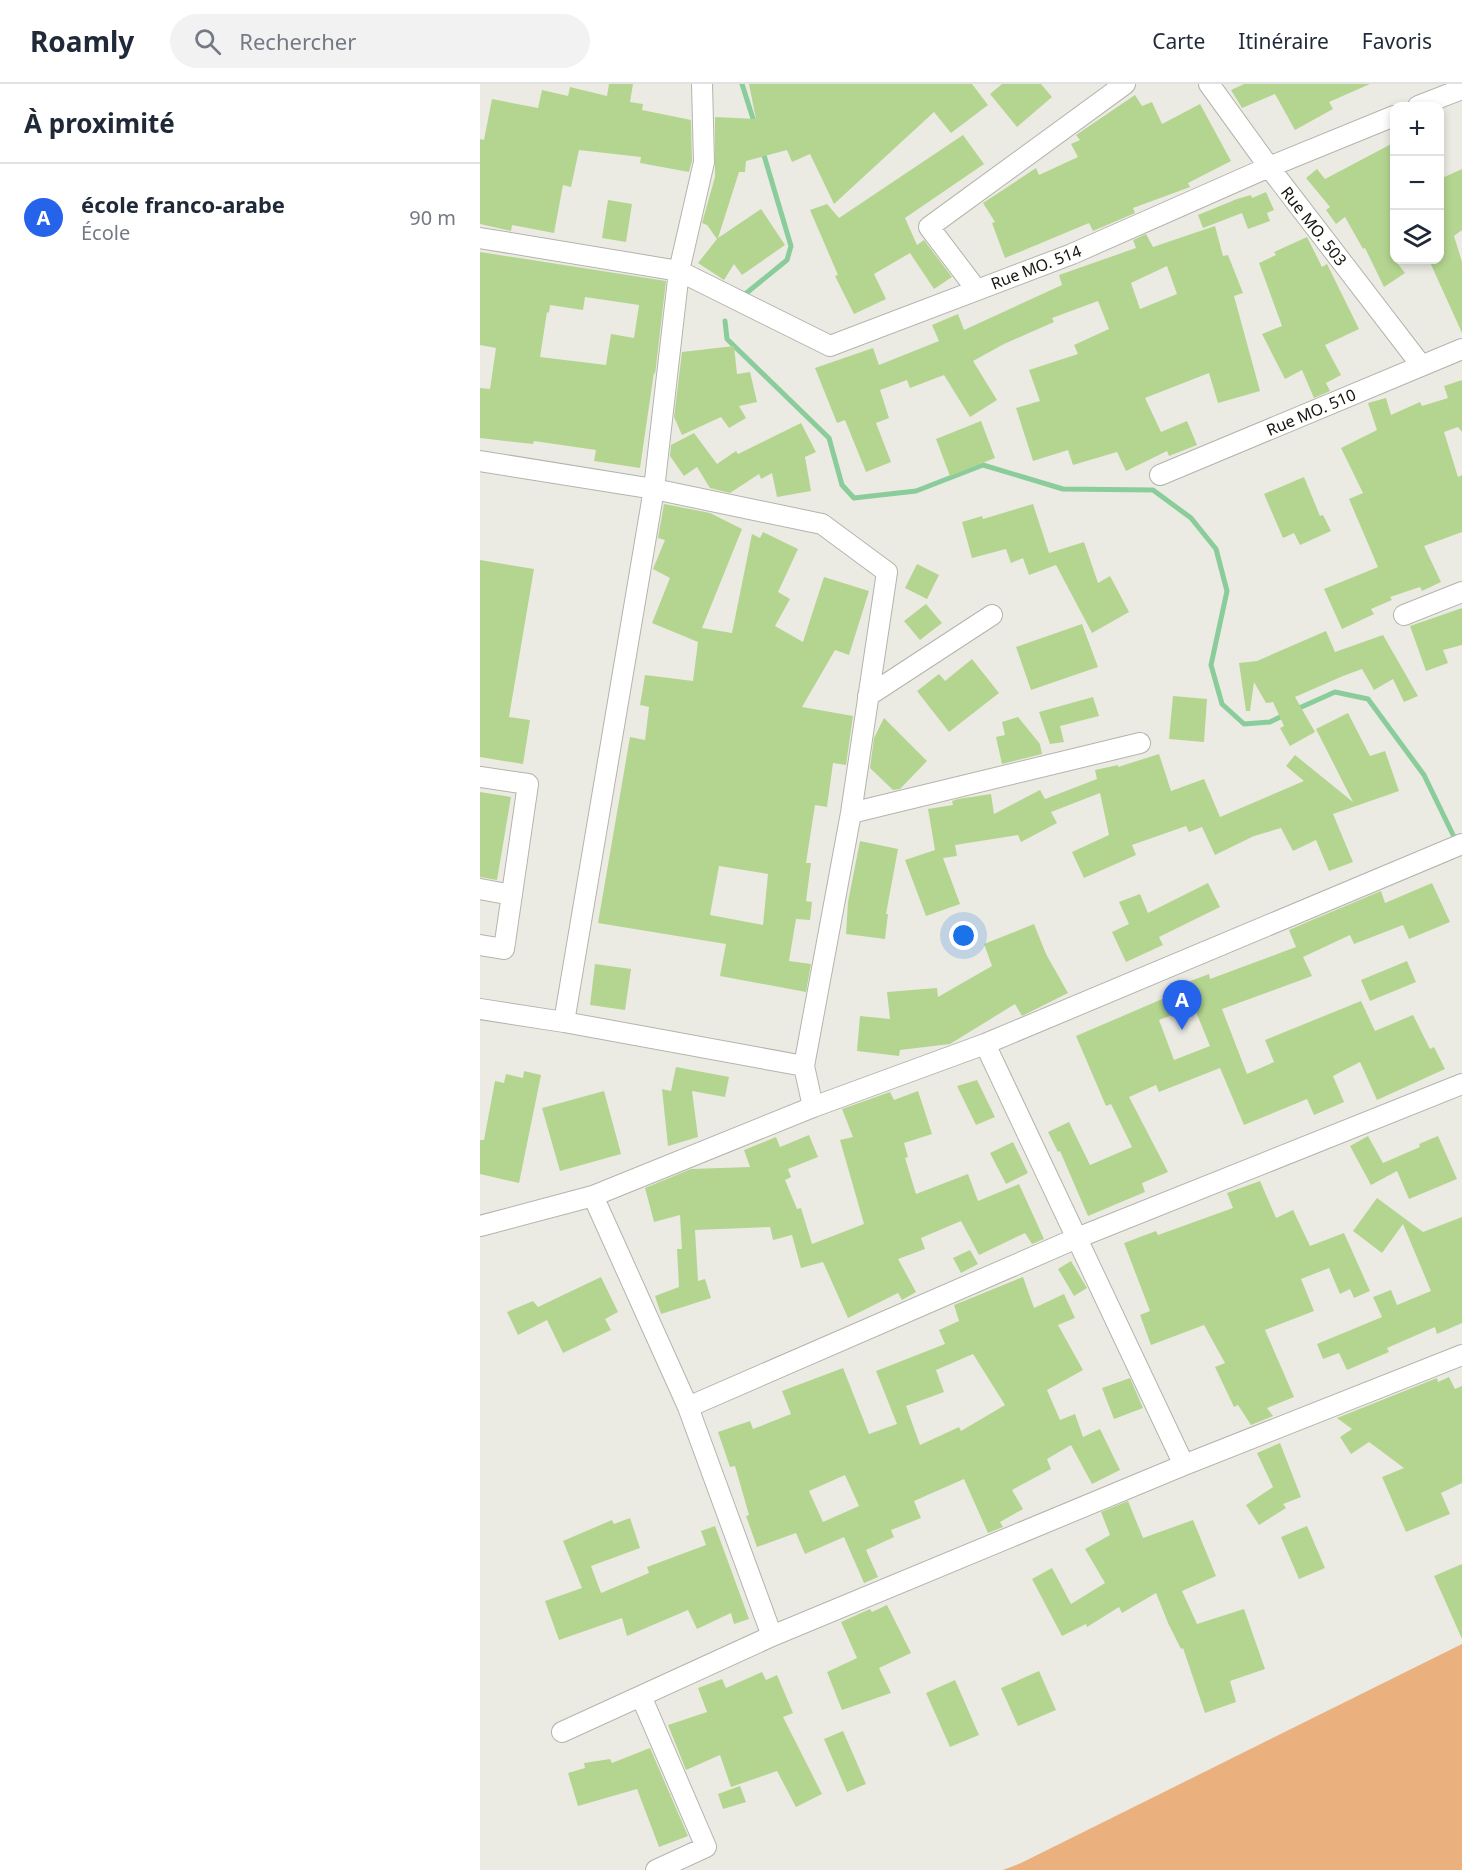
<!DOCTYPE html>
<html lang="fr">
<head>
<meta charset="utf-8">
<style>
	:root { --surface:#fff; --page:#f2f2f3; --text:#1f2937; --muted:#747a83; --line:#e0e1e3; --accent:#2563eb }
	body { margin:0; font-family:"Noto Sans",sans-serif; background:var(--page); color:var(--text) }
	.controls { position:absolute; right:18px; top:18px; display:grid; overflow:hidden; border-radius:12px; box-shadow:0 3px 9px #0003 }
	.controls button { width:54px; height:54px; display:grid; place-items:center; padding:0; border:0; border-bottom:2px solid var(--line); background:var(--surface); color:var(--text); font:30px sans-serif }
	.you { position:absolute; left:484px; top:852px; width:21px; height:21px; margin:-15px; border:4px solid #fff; border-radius:50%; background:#1a73e8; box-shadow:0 0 0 9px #1a73e833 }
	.badge { display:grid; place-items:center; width:39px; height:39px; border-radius:50%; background:var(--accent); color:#fff; font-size:20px; font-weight:700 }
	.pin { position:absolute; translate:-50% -50px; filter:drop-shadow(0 2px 3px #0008) }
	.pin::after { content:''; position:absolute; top:32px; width:21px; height:18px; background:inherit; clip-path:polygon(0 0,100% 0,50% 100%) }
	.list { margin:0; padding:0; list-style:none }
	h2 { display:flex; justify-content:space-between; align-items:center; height:78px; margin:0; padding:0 24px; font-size:26px }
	h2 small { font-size:20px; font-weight:400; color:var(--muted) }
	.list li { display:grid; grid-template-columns:39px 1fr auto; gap:18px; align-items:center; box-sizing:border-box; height:108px; padding:0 24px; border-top:2px solid var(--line) }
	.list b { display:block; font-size:22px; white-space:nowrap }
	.list p { margin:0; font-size:20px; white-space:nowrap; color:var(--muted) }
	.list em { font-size:20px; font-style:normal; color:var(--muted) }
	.icon { flex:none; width:33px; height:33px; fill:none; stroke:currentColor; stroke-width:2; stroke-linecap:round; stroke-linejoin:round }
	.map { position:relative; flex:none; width:982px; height:1786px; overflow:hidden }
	header { display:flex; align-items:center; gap:36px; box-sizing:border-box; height:84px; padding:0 30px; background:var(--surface); border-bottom:2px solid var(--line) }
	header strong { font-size:28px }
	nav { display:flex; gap:33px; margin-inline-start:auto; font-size:21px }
	.search { width:420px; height:54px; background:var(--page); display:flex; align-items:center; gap:15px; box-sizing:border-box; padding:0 21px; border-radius:33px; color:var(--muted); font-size:22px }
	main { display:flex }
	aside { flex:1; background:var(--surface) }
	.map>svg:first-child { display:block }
	.green { fill:#eab17f }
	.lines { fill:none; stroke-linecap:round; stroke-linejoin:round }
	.stream { stroke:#8acc9a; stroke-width:5 }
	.building { fill:#b4d590; fill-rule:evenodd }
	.minor-casing { stroke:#b4b4ad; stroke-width:22 }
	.minor { stroke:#fff; stroke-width:20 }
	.labels { text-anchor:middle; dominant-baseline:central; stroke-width:6; stroke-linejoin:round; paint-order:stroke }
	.street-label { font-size:16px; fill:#141412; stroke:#fffffe }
</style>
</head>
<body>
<header>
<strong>Roamly</strong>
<div class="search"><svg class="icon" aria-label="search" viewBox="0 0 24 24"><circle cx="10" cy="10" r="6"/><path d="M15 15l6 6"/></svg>Rechercher</div>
<nav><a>Carte</a><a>Itinéraire</a><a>Favoris</a></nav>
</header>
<main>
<aside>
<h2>À proximité<small></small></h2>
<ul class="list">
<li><span class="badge">A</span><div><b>école franco-arabe</b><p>École</p></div><em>90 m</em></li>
</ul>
</aside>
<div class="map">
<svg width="982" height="1786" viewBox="0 0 982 1786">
	<rect width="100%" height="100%" fill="#ebebe3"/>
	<path class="green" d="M982 1560V1786H523L541 1779Z"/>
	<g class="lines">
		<path class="stream" d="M262 0 275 41
			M264 211 307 176 311 162 283 68
			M245 237 247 255 349 354 362 401 374 414 436 407 503 381 583 405 673 406 711 434 736 465 747 507 731 581 742 620 764 640 790 638 806 630
			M817 625 855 608 888 615 944 691 977 759"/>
	</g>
	<path class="building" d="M129 0H153L150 18 163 20 162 26 211 36 212 77 209 88 160 79 161 73 99 66 91 103 83 101 74 149 32 141 31 147 0 140V55L4 56 12 15 58 24 62 6 88 12 90 3 127 12Z
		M269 0H492L508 21 471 49 454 28 354 120 330 70 312 78 307 66 266 77 265 88H259L238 154 281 125 305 161 262 191 254 180 244 196 218 179 237 155 227 141 222 139 235 93V33L276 35Z
		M522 0H561L572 13 537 43 510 10Z
		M764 0H890L849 18 853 25 815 46 795 10 762 24 751 6Z
		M655 11 662 22 672 18 682 40 720 20 751 77 708 99 710 103 653 124 655 129 613 147 609 139 525 174 512 139 515 138 503 119 556 84 559 91 598 73 591 60 600 56 596 51Z
		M483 51 504 80 425 134 437 161 444 156 472 193 454 205 430 169 394 190 406 215 374 230 355 192 358 191 330 126 347 120 359 134Z
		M915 58V176L925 189 904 203 885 164 883 165 865 133 856 140 846 126 850 123 826 94 837 85 845 95Z
		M982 85V146L974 152 982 178V249L949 176H960V95Z
		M786 108 794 126 787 129 790 137 768 145 762 129 723 144 718 131 757 115 771 111 772 114Z
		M128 116 152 120 146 158 122 154Z
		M735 142 743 172 748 171 763 209 754 212 780 307 738 319 729 289 665 314 681 348 707 337 717 361 689 372 687 367 646 387 637 368 593 381 588 366 553 377 536 324 560 317 549 286 598 270 594 261 629 245 618 217 572 234 574 238 524 260 493 277 517 316 490 333 464 291 430 304 427 296 400 306 409 334 396 339 411 378 386 388 365 336 357 339 335 284 393 264 399 281 459 257 452 241 478 230 484 246 582 201 579 191 656 164 653 156 666 150 673 163ZM687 182 697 210 660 225 651 199Z
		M827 153 842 183 847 180 879 245 845 261 861 291 846 299 850 307 834 314 822 286 805 295 782 250 802 242 779 179 796 171 794 168Z
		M0 168 186 197 175 291 174 288 160 384 114 377 116 366 54 357 53 360 0 354V304L10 305 16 264 0 261ZM105 213 159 221 154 254 131 250 126 281 60 273 67 228 69 229 70 221 103 226Z
		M254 262 257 290 270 288 277 318 259 322 266 334 249 344 241 333 202 351 194 333 202 268Z
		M982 296V348L978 343 964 348 978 393 982 391V448L944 462 961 498 942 507 940 503 910 513 912 516 891 525 894 530 862 545 844 505 898 483 869 415 883 409 861 364 897 346 888 319 906 314 911 331 940 318 942 322 968 314 964 302Z
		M501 337 515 374 470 392 456 355Z
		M321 339 336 368 325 373 331 407 297 413 292 389 281 395 279 390 250 409 230 404 217 383 204 392 190 372 191 361 214 349 237 380 256 367 258 370Z
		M824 393 840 432 843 431 851 447 820 461 814 449 803 454 784 410Z
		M184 420 230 429 262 445 222 544 252 549 272 450 280 454 283 448 318 465 298 508 310 515 295 542 323 558 344 493 389 507 369 571 355 566 322 623 373 632 366 681 353 679 347 723 335 721 326 779H331L326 817 332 818 330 836 316 835 309 877 331 880 326 908 240 892 246 860 118 839 150 653 165 656 169 623 160 621 165 591 213 597 218 558 172 539 190 494 173 485 185 456 178 454ZM239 782 288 790 283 841 230 831Z
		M553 420 569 469 604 458 618 499 630 492 649 528 612 549 576 481 549 491 543 474 531 479 526 465 492 474 482 438 502 432 503 435Z
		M0 476 54 485 29 633 50 636 43 680 0 673Z
		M437 480 459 491 447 515 425 504Z
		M446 520 462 539 440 556 424 537Z
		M982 524V561L963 566 968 579 946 587 930 542Z
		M602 540 618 583 551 606 536 563Z
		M846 547 855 568 903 551 938 612 924 618 913 595 894 606 882 585 863 592 815 613 835 648 810 662 800 644 804 642 793 618 786 619 774 598 770 627H766L759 579 777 577Z
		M492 575 519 609 469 648 437 607 459 590 465 597Z
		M693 612 727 615 724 658 689 655Z
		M613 613 619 632 580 642 584 658 570 660 559 628Z
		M868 629 890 672 905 667 919 707 853 730 873 778 849 787 836 756 813 767 801 744 774 752 735 771 722 743 709 748 706 742 652 761 656 771 604 794 592 768 629 751 620 709 571 728 577 739 541 758 538 751 475 761 477 772 463 774 480 820 446 832 425 776 455 766 448 725 473 721 472 717 478 715 511 710 514 730 560 706 565 715 617 695 615 686 638 681V683L679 670 691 707 724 695 740 733 824 697 806 682 815 671 873 718 836 645Z
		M538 633 560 660 562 670 522 680 516 653 525 651 522 638Z
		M404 634 447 677 420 705 413 706 390 684 394 654Z
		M0 708 31 713 17 796 0 793Z
		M380 757 418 765 406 830H408L405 855 366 850 368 818Z
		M728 799 740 823 679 853 683 861 646 878 632 848 649 840 639 818 660 810 668 829Z
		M952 799 970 838 929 855 923 841 874 860 870 851 823 873 832 892 742 925 767 990 794 978 785 956 881 917 895 947 933 931 950 965 954 963 965 985 897 1016 880 978 853 992 864 1018 834 1031 827 1015 764 1041 740 984 679 1008 676 1001 649 1013 688 1088 662 1099 665 1108 608 1132 580 1067 578 1068 568 1048 589 1038 610 1081 652 1063 631 1020 626 1022 596 952 694 910 692 904 729 890 730 895 816 863 809 846 825 839 901 807 905 819ZM714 923 730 962 694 976 679 936Z
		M554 840 566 870 588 909 542 932 535 920 470 960 420 966 419 972 377 967 380 932 410 935 407 908 457 904 458 913 512 882 504 860Z
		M927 877 936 898 890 917 881 896Z
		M115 880 151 885 145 926 110 921Z
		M196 983 249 993 245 1013 212 1007 218 1053 188 1062 182 1005 191 1007Z
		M44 987 61 991 39 1099 0 1090V1056H4L15 997 24 999 26 990 43 994Z
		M497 996 515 1033 496 1041 477 1002Z
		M124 1007 141 1070 80 1087 62 1024Z
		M438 1007 452 1050 424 1059 428 1073 425 1074 436 1110 488 1090 498 1117 539 1100 564 1155 552 1160 545 1149 499 1171 481 1137 441 1154 445 1165 418 1175 436 1208 422 1216 418 1209 368 1234 343 1178 321 1184 312 1151 293 1156 290 1143 215 1146 218 1197 225 1195 231 1214 181 1230 175 1212 199 1203 197 1165H202L200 1131 174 1138 165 1104 211 1085 270 1083 264 1066 296 1053 300 1063 329 1051 338 1073 308 1085 311 1093 305 1096 317 1125 321 1124 332 1160 384 1140 360 1056 373 1053 362 1025 410 1008 414 1016Z
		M888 1052 903 1079 940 1063 939 1060 958 1052 977 1095 929 1115 917 1087 891 1101 870 1062Z
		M533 1058 548 1089 526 1100 510 1069Z
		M780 1097 796 1134 813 1126 830 1162 864 1149 890 1207 874 1214 870 1205 860 1210 849 1184 821 1195 834 1227 785 1246 814 1313 787 1324 793 1332 771 1341 758 1321 754 1323 735 1283 745 1279 724 1241 671 1261 660 1231 670 1227 644 1159 676 1147 678 1151 753 1124 747 1109Z
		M897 1114 943 1148 982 1133V1239L957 1250 955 1243 907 1264 909 1268 867 1286 859 1269 843 1275 837 1260 902 1233 893 1213 911 1206 917 1221 951 1207 923 1140 902 1169 873 1147Z
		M490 1166 498 1180 481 1189 473 1174Z
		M591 1177 607 1204 594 1212 578 1185Z
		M121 1193 138 1228 125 1235 131 1246 83 1269 67 1236 38 1251 27 1228 53 1217 58 1223Z
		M543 1193 554 1224 584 1210 595 1234 578 1241 603 1286 567 1306 580 1336 595 1330 603 1353 620 1345 640 1386 612 1400 591 1361 567 1375 571 1385 532 1406 543 1425 520 1438 523 1443 508 1449 484 1395 434 1417 441 1434 411 1446 414 1453 386 1466 398 1493 384 1499 364 1453 325 1470 316 1449 277 1463 266 1432 269 1431 255 1382 250 1383 238 1348 270 1337 273 1345 311 1330 302 1307 363 1284 389 1350 417 1340 396 1287 465 1260 459 1246 479 1237 474 1221ZM493 1270 525 1321 481 1347 479 1343 440 1361 426 1322 464 1308 456 1286ZM365 1391 379 1422 343 1438 329 1407Z
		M969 1293 975 1305 982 1302V1399L961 1409 970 1430 926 1448 902 1393 924 1384 889 1358 871 1370 860 1353 872 1345 857 1334 957 1294 958 1298Z
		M650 1294 663 1324 634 1335 622 1304Z
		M800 1359 821 1413 803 1420 806 1424 779 1441 766 1421 793 1403 777 1369Z
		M648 1417 663 1454 713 1436 736 1492 702 1507 717 1540 764 1525 785 1585 750 1597 756 1618 725 1629 703 1564 701 1565 688 1539 676 1509 642 1529 639 1523 607 1543 606 1540 582 1552 552 1495 572 1484 591 1520 625 1499 605 1465 630 1451 621 1428Z
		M150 1434 160 1464 111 1482 121 1509 169 1489 167 1483 226 1461 221 1447 235 1442 269 1535 254 1540 251 1529 217 1545 208 1526 147 1552 142 1534 79 1556 65 1517 102 1504 83 1457 132 1436 134 1440Z
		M827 1442 845 1484 819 1495 801 1453Z
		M982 1480V1555L954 1492Z
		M407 1521 431 1569 399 1584 411 1609 362 1626 347 1588 377 1574 361 1538 390 1525 392 1528Z
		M559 1587 576 1626 538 1642 521 1604Z
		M282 1588 286 1596 297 1591 313 1629 303 1633 342 1710 316 1723 297 1687 251 1703 240 1671 206 1686 188 1641 227 1628 218 1604 242 1595 246 1604Z
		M475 1596 499 1651 470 1663 446 1609Z
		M363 1647 386 1700 367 1708 344 1655Z
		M170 1664 208 1752 179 1763 157 1705 98 1722 88 1689 105 1684 104 1679 130 1675 132 1679Z
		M260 1702 266 1718 243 1725 238 1710Z"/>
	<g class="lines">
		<defs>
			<path id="minor" d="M729 0 789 83 941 281
				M938 22 982 5
				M0 154 199 187 350 262 592 170 789 83 914 32
				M496 205 449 143 645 0
				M0 377 174 405 342 440 407 488 371 729 324 982
				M680 391 982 265
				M924 531 982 508
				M388 612 512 531
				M0 693 48 700 24 865 0 861
				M371 729 660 659
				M0 805 32 811
				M0 925 84 938 324 982 333 1023
				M84 938 174 405 199 187 224 78 222 0
				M505 960 704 1381
				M113 1112 208 1323 292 1552
				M0 1142 113 1112 333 1023 505 960 982 760
				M208 1323 597 1154 982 1000
				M161 1612 226 1763 176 1786
				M82 1648 292 1552 704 1381 982 1271"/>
		</defs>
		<use href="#minor" class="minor-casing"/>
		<use href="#minor" class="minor"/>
	</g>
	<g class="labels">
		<g class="street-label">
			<text transform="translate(834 142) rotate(52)">Rue MO. 503</text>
			<text transform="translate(556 183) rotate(-21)">Rue MO. 514</text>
			<text transform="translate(831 328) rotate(-23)">Rue MO. 510</text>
		</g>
	</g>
</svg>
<div class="controls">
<button>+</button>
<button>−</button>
<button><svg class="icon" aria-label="layers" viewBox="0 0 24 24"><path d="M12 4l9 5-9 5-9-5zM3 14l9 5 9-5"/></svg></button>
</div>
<div class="you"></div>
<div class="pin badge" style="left:702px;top:946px">A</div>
</div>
</main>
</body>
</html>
